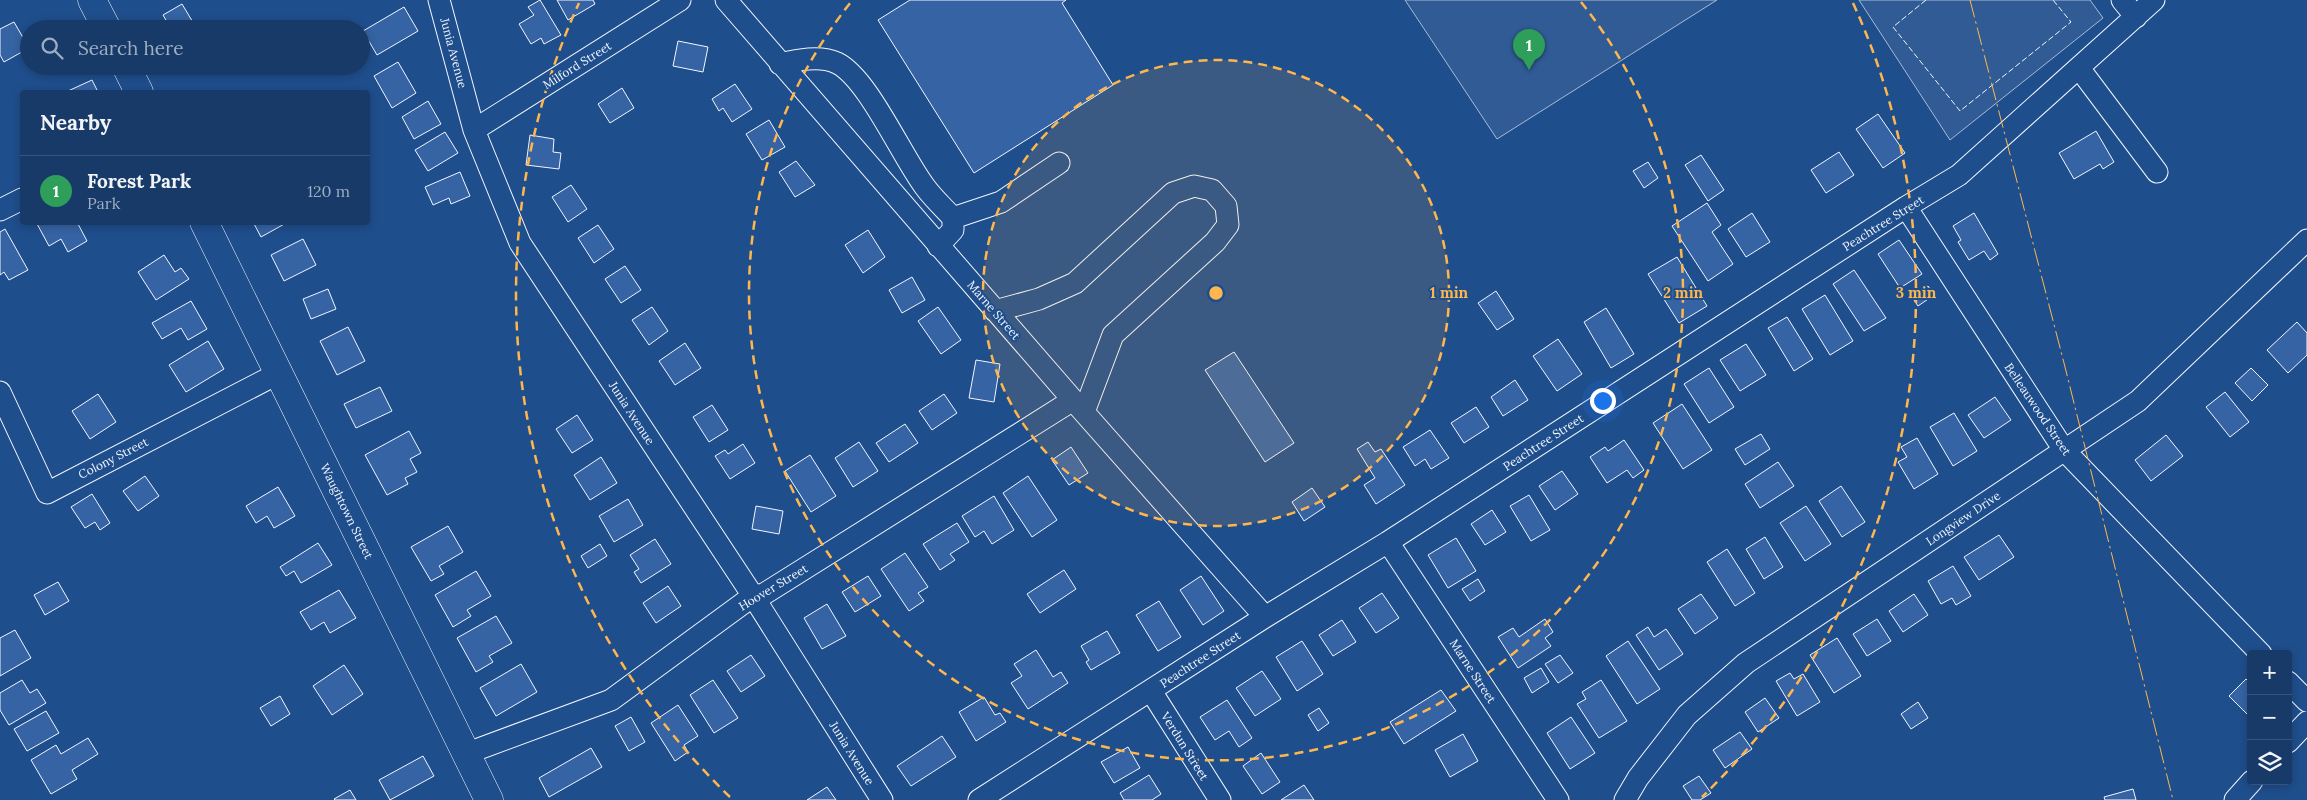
<!DOCTYPE html>
<html lang="en">
<head>
<meta charset="utf-8">
<style>
	:root { --surface:#173a69; --page:#20416f; --text:#f1f3f6; --muted:#9eadc0; --line:#36547d; --accent:#e797bd }
	body { margin:0; font-family:Lora,serif; background:var(--page); color:var(--text) }
	.controls { position:absolute; right:15px; bottom:15px; display:grid; overflow:hidden; border-radius:5px; box-shadow:0 2px 8px #0003 }
	.controls button { width:45px; height:45px; display:grid; place-items:center; padding:0; border:0; border-bottom:1px solid var(--line); background:var(--surface); color:var(--text); font:25px sans-serif }
	.you { position:absolute; left:1602px; top:400px; width:18px; height:18px; margin:-12px; border:4px solid #fff; border-radius:50%; background:#1a73e8; box-shadow:0 0 0 8px #1a73e833 }
	.badge { display:grid; place-items:center; width:32px; height:32px; border-radius:50%; background:var(--accent); color:#fff; font-size:16px; font-weight:700 }
	.pin { position:absolute; translate:-50% -41px; filter:drop-shadow(0 1px 2px #0008) }
	.pin::after { content:''; position:absolute; top:26px; width:18px; height:15px; background:inherit; clip-path:polygon(0 0,100% 0,50% 100%) }
	.list { margin:0; padding:0; list-style:none }
	h2 { display:flex; justify-content:space-between; align-items:center; height:65px; margin:0; padding:0 20px; font-size:21px }
	h2 small { font-size:16px; font-weight:400; color:var(--muted) }
	.list li { display:grid; grid-template-columns:32px 1fr auto; gap:15px; align-items:center; box-sizing:border-box; height:70px; padding:0 20px; border-top:1px solid var(--line) }
	.list b { display:block; font-size:19px; white-space:nowrap }
	.list p { margin:0; font-size:16px; white-space:nowrap; color:var(--muted) }
	.list em { font-size:16px; font-style:normal; color:var(--muted) }
	.icon { flex:none; width:28px; height:28px; fill:none; stroke:currentColor; stroke-width:2; stroke-linecap:round; stroke-linejoin:round }
	.map { position:relative; flex:none; width:2307px; height:800px; overflow:hidden }
	.search { position:absolute; background:var(--surface); box-shadow:0 2px 8px #0003; left:20px; top:20px; width:350px; height:55px; display:flex; align-items:center; gap:12px; box-sizing:border-box; padding:0 18px; border-radius:28px; color:var(--muted); font-size:19px }
	.panel { position:absolute; background:var(--surface); box-shadow:0 2px 8px #0003; left:20px; top:90px; width:350px; height:135px; border-radius:5px }
	.map>svg:first-child { display:block }
	.built { fill:#305b95; stroke:#a8bbd7 }
	.building { fill:#3563a3; stroke:#f2f6ff }
	.lines { fill:none; stroke-linecap:round; stroke-linejoin:round }
	.minor-casing { stroke:#f2f6ff; stroke-width:23 }
	.major-casing { stroke:#f2f6ff; stroke-width:29 }
	.minor { stroke:#1f4e8c; stroke-width:21 }
	.major { stroke:#1f4e8c; stroke-width:28 }
	.fence { stroke:#f2f6ff; stroke-width:1; stroke-dasharray:6 2.5; stroke-linecap:butt }
	.power { stroke:#ffb74d; stroke-width:1; stroke-dasharray:18 4 2.5 4; stroke-linecap:butt }
	.ring { fill:none; stroke:#ffb74d; stroke-width:2.5; stroke-dasharray:9 6 }
	.labels { text-anchor:middle; dominant-baseline:central; stroke-width:4; stroke-linejoin:round; paint-order:stroke }
	.street-label { font-size:12px; fill:#f2f6ff; stroke:#1f4e8c }
	.centre { fill:#ffb74d; stroke:#1f4e8c; stroke-width:2.5 }
	.ring-label { font-size:15px; text-anchor:middle; font-weight:bold; fill:#ffb74d; stroke:#1f4e8c; stroke-width:4; stroke-linejoin:round; paint-order:stroke }
</style>
</head>
<body>
<div class="map">
<svg width="2307" height="800" viewBox="0 0 2307 800">
	<rect width="100%" height="100%" fill="#1f4e8c"/>
	<path class="built" d="M1405 0H1717L1497 139Z
		M1859 0H2090L2103 18 1950 140Z"/>
	<path class="building" d="M540 0 561 35 544 44 541 38 531 44 519 24 534 15 528 7Z
		M557 0H593L595 4 568 20Z
		M910 0H1066L1062 3 1113 85 974 173 878 20Z
		M182 4 197 29H171L163 15Z
		M404 7 418 31 377 55 363 31Z
		M14 22 29 48 4 62 0 55V29Z
		M678 41 708 47 703 72 673 66Z
		M398 62 416 93 392 108 374 76Z
		M92 80 98 92H69L68 91Z
		M735 84 752 109 732 122 723 108 719 111 712 99Z
		M622 88 634 108 610 123 598 104Z
		M428 101 441 124 414 139 402 117Z
		M1878 114 1905 153 1883 168 1856 129Z
		M769 120 785 147 762 160 746 134Z
		M2096 131 2114 162 2103 169 2100 164 2074 179 2059 153Z
		M445 132 458 153 428 171 415 150Z
		M530 135 554 139 553 152 561 153 559 169 526 165Z
		M1839 152 1854 175 1826 193 1811 170Z
		M1701 155 1724 190 1708 201 1685 165Z
		M796 161 815 185 795 197 779 172Z
		M1648 162 1658 178 1644 188 1633 171Z
		M460 172 470 196 451 204 449 198 433 205 425 187Z
		M571 185 587 209 568 222 552 197Z
		M1707 203 1721 225 1712 232 1733 264 1708 281 1672 226Z
		M1752 213 1770 242 1746 257 1728 229Z
		M1974 213 1998 254 1990 260 1984 251 1969 260 1958 242 1961 240 1953 226Z
		M36 222H77L87 241 68 252 61 239 49 246Z
		M253 222H288L261 237Z
		M598 225 614 249 594 263 578 238Z
		M5 229 28 270 9 280 4 272 0 275V232Z
		M868 230 885 257 863 273 845 245Z
		M303 239 316 265 284 281 271 255Z
		M1899 240 1922 274 1900 288 1878 254Z
		M164 255 175 272 181 268 189 279 156 300 138 272Z
		M1677 257 1707 306 1679 323 1648 274Z
		M625 266 641 290 621 303 605 279Z
		M1854 270 1886 318 1864 331 1833 284Z
		M912 277 925 300 902 313 889 290Z
		M1928 286 1934 295 1918 306 1912 297Z
		M328 289 336 309 311 319 303 299Z
		M1496 291 1514 319 1497 330 1478 303Z
		M1825 295 1853 341 1830 355 1802 309Z
		M191 301 207 329 188 340 181 328 162 339 152 323Z
		M652 307 668 331 649 345 632 320Z
		M938 307 961 340 941 354 918 321Z
		M1606 308 1634 354 1611 368 1584 322Z
		M1787 317 1813 359 1794 371 1768 328Z
		M2297 322 2307 333V355L2288 373 2267 350Z
		M348 327 365 361 337 375 320 341Z
		M1558 339 1582 374 1557 391 1533 356Z
		M208 341 224 369 186 392 169 365Z
		M685 343 701 368 675 385 659 361Z
		M1746 344 1766 375 1740 391 1720 360Z
		M1234 352 1294 443 1265 462 1205 370Z
		M976 360 1000 364 994 402 969 398Z
		M1709 368 1734 407 1709 423 1684 384Z
		M2251 368 2268 385 2252 401 2235 383Z
		M1515 380 1528 400 1503 416 1491 397Z
		M380 387 392 411 356 428 344 404Z
		M2225 392 2249 422 2230 437 2206 407Z
		M98 394 116 422 90 439 72 411Z
		M944 394 957 413 932 430 919 411Z
		M1995 397 2011 420 1984 438 1968 415Z
		M1682 404 1712 450 1683 469 1653 423Z
		M712 405 728 430 709 442 693 417Z
		M1476 407 1489 427 1464 443 1451 423Z
		M1954 413 1977 451 1953 466 1930 427Z
		M577 415 593 440 572 453 556 429Z
		M905 424 918 443 889 462 876 443Z
		M1430 430 1449 458 1431 469 1425 459 1415 466 1403 447Z
		M409 431 421 453 410 459 417 472 405 478 408 484 387 495 365 455Z
		M1761 434 1770 449 1745 465 1735 449Z
		M2166 435 2183 456 2151 481 2135 460Z
		M1917 438 1938 474 1914 489 1898 462 1907 457 1901 447Z
		M1624 440 1644 470 1633 478 1627 470 1607 483 1590 457 1605 447 1608 451Z
		M859 442 878 471 853 487 835 458Z
		M1368 442 1375 452 1381 449 1405 485 1376 504 1364 485 1375 478 1357 449Z
		M743 444 755 463 730 479 715 456 725 450 728 454Z
		M1071 447 1088 473 1069 485 1052 460Z
		M810 455 836 496 811 512 785 471Z
		M601 457 617 483 590 500 574 475Z
		M1778 462 1794 486 1760 508 1745 484Z
		M1562 471 1578 494 1555 510 1539 486Z
		M145 476 159 496 138 511 123 491Z
		M1028 476 1057 520 1032 537 1003 493Z
		M1841 486 1865 522 1842 537 1819 501Z
		M278 487 295 516 274 528 267 516 256 523 246 506Z
		M1312 488 1325 507 1304 521 1292 502Z
		M92 494 110 523 100 530 95 522 85 528 71 507Z
		M1529 495 1550 530 1531 541 1510 506Z
		M994 496 1014 530 992 544 984 531 975 537 962 516Z
		M628 499 643 525 614 542 599 516Z
		M756 506 783 511 779 534 752 529Z
		M1806 506 1831 544 1805 561 1780 523Z
		M1492 510 1506 532 1485 545 1471 524Z
		M957 523 969 542 950 554 955 560 940 570 923 544Z
		M448 526 463 552 439 566 444 574 431 581 411 547Z
		M1999 535 2014 557 1979 580 1964 557Z
		M1765 537 1783 567 1764 579 1746 549Z
		M1456 538 1476 571 1448 588 1428 555Z
		M655 539 671 564 641 583 634 572 639 569 630 555Z
		M318 543 332 565 301 583 294 571 286 576 280 567Z
		M600 544 607 556 588 568 581 556Z
		M1727 549 1755 593 1735 606 1707 562Z
		M905 553 928 587 918 593 924 601 909 611 881 569Z
		M1953 566 1971 596 1956 605 1952 598 1941 604 1928 581Z
		M1064 570 1076 589 1040 613 1027 594Z
		M476 571 491 596 467 610 471 616 453 627 435 595Z
		M868 576 881 596 855 612 842 592Z
		M1201 576 1224 611 1203 625 1180 590Z
		M1478 579 1485 591 1470 601 1462 589Z
		M58 582 69 601 45 615 34 595Z
		M668 586 681 606 656 623 643 603Z
		M339 590 356 618 330 633 324 622 311 630 300 612Z
		M1382 593 1399 618 1376 633 1359 608Z
		M1701 594 1718 618 1695 634 1678 609Z
		M1914 594 1928 615 1903 632 1889 611Z
		M1159 601 1181 637 1158 651 1136 615Z
		M827 604 846 636 822 649 804 618Z
		M496 616 512 643 489 656 493 662 476 672 457 638Z
		M1545 619 1553 632 1545 638 1551 646 1518 668 1498 637 1513 628 1519 637Z
		M1877 619 1891 641 1867 656 1853 634Z
		M1342 620 1356 642 1333 656 1319 635Z
		M1648 627 1654 637 1666 629 1683 654 1659 670 1636 635Z
		M15 630 31 658 0 676V638Z
		M1107 631 1120 653 1091 670 1086 662 1089 660 1081 646Z
		M1837 638 1861 676 1834 693 1810 655Z
		M1302 641 1323 674 1297 691 1276 657Z
		M1628 641 1660 689 1637 704 1606 656Z
		M1036 650 1053 677 1061 672 1068 683 1028 709 1011 683 1022 676 1014 664Z
		M751 655 765 676 741 692 727 671Z
		M1560 655 1573 673 1558 683 1545 664Z
		M521 664 537 692 496 716 480 688Z
		M344 665 363 694 332 715 313 686Z
		M1541 668 1549 682 1532 693 1524 678Z
		M1262 671 1281 699 1255 716 1236 688Z
		M1790 673 1794 679 1803 674 1820 702 1797 716 1776 681Z
		M2246 679 2251 683V718L2229 696Z
		M22 680 30 693 37 689 46 703 9 725 0 710V693Z
		M713 680 738 718 714 733 690 695Z
		M1601 680 1627 721 1599 738 1577 704 1586 699 1582 692Z
		M1441 690 1456 711 1404 744 1390 722Z
		M280 696 290 714 271 726 260 708Z
		M984 697 995 715 1000 713 1006 722 976 741 959 712Z
		M1765 698 1779 718 1758 732 1745 712Z
		M1227 700 1252 738 1239 747 1229 731 1215 740 1200 717Z
		M1918 702 1928 718 1911 729 1901 714Z
		M678 705 698 736 684 745 688 752 675 761 651 723Z
		M1319 708 1329 723 1318 731 1308 715Z
		M46 711 59 733 27 751 14 729Z
		M631 717 645 742 629 751 615 726Z
		M1571 717 1595 753 1570 769 1547 733Z
		M1740 732 1752 749 1725 768 1713 750Z
		M1463 734 1478 761 1450 777 1435 750Z
		M942 736 956 757 911 786 897 766Z
		M88 738 98 754 72 770 77 779 51 794 31 760 56 745 61 754Z
		M1128 747 1140 768 1114 783 1101 762Z
		M591 748 602 767 549 797 539 778Z
		M1261 753 1280 782 1262 794 1243 766Z
		M423 756 434 776 390 800 379 780Z
		M1149 775 1161 794 1152 800H1124L1120 793Z
		M1699 776 1711 793 1700 800H1692L1683 786Z
		M1304 785 1314 800H1281Z
		M827 787 836 800H807Z
		M2133 789 2136 800H2105L2104 797Z
		M350 790 356 800H335L334 799Z"/>
	<g class="lines">
		<defs>
			<path id="minor" d="M439 0 474 130 520 243 753 596 882 800
				M726 0 1073 400 1265 617
				M2122 0 2136 17
				M780 64C797 60 820 55 837 63 868 78 902 157 925 187 933 198 944 208 953 218V230L938 246
				M2079 68 2157 172
				M474 130 680 0
				M1906 207 2064 450 2261 654
				M0 210 22 199
				M953 218 1001 202 1059 163
				M995 311 1039 299 1075 283 1173 193 1194 186 1212 190 1226 206 1228 225 1215 242 1113 335 1084 412
				M0 392 47 493 279 373
				M1388 542 1558 800
				M2288 682 2307 701
				M1151 691 1220 800
				M2288 742 2307 722
				M465 754 611 700 753 596 764 594 1073 400
				M979 800 1265 617 1388 542 1906 207 1959 175 2154 0
				M1625 800 1638 778 1687 715 1746 663 2138 401 2307 240
				M2235 800 2252 781"/>
			<path id="major" d="M92 0 107 29
				M126 66 139 92
				M204 222 489 800"/>
		</defs>
		<use href="#minor" class="minor-casing"/>
		<use href="#major" class="major-casing"/>
		<use href="#minor" class="minor"/>
		<use href="#major" class="major"/>
		<path class="fence" d="M1926 0 1893 27 1960 111 2071 22 2053 0"/>
		<path class="power" d="M1970 0 2064 363 2173 800"/>
	</g>
	<circle cx="1216" cy="293" r="233" fill="#ffb74d" fill-opacity=".12"/>
	<g class="ring">
		<circle cx="1216" cy="293" r="233"/>
		<path d="M1581 2A467 467 0 1 1 851 2"/>
		<path d="M730 797A700 700 0 0 1 579 3M1853 3A700 700 0 0 1 1702 797"/>
	</g>
	<g class="labels">
		<g class="street-label">
			<text transform="translate(454 53) rotate(75)">Junia Avenue</text>
			<text transform="translate(577 65) rotate(-32)">Milford Street</text>
			<text transform="translate(1883 223) rotate(-32)">Peachtree Street</text>
			<text transform="translate(994 310) rotate(49)">Marne Street</text>
			<text transform="translate(2038 409) rotate(56)">Belleauwood Street</text>
			<text transform="translate(632 413) rotate(57)">Junia Avenue</text>
			<text transform="translate(1543 442) rotate(-33)">Peachtree Street</text>
			<text transform="translate(113 458) rotate(-27)">Colony Street</text>
			<text transform="translate(347 511) rotate(64)">Waughtown Street</text>
			<text transform="translate(1963 518) rotate(-34)">Longview Drive</text>
			<text transform="translate(773 587) rotate(-31)">Hoover Street</text>
			<text transform="translate(1200 659) rotate(-33)">Peachtree Street</text>
			<text transform="translate(1473 671) rotate(57)">Marne Street</text>
			<text transform="translate(1185 746) rotate(58)">Verdun Street</text>
			<text transform="translate(852 753) rotate(58)">Junia Avenue</text>
		</g>
	</g>
	<circle cx="1216" cy="293" r="8" class="centre"/>
	<g class="ring-label">
		<text x="1449" y="298">1 min</text>
		<text x="1683" y="298">2 min</text>
		<text x="1916" y="298">3 min</text>
	</g>
</svg>
<div class="controls">
<button>+</button>
<button>−</button>
<button><svg class="icon" aria-label="layers" viewBox="0 0 24 24"><path d="M12 4l9 5-9 5-9-5zM3 14l9 5 9-5"/></svg></button>
</div>
<div class="you"></div>
<div class="pin badge" style="left:1529px;top:70px;background:#2e9e5b">1</div>
<div class="search"><svg class="icon" aria-label="search" viewBox="0 0 24 24"><circle cx="10" cy="10" r="6"/><path d="M15 15l6 6"/></svg>Search here</div>
<section class="panel">
<h2>Nearby<small></small></h2>
<ul class="list">
<li><span class="badge" style="background:#2e9e5b">1</span><div><b>Forest Park</b><p>Park</p></div><em>120 m</em></li>
</ul>
</section>
</div>
</body>
</html>
